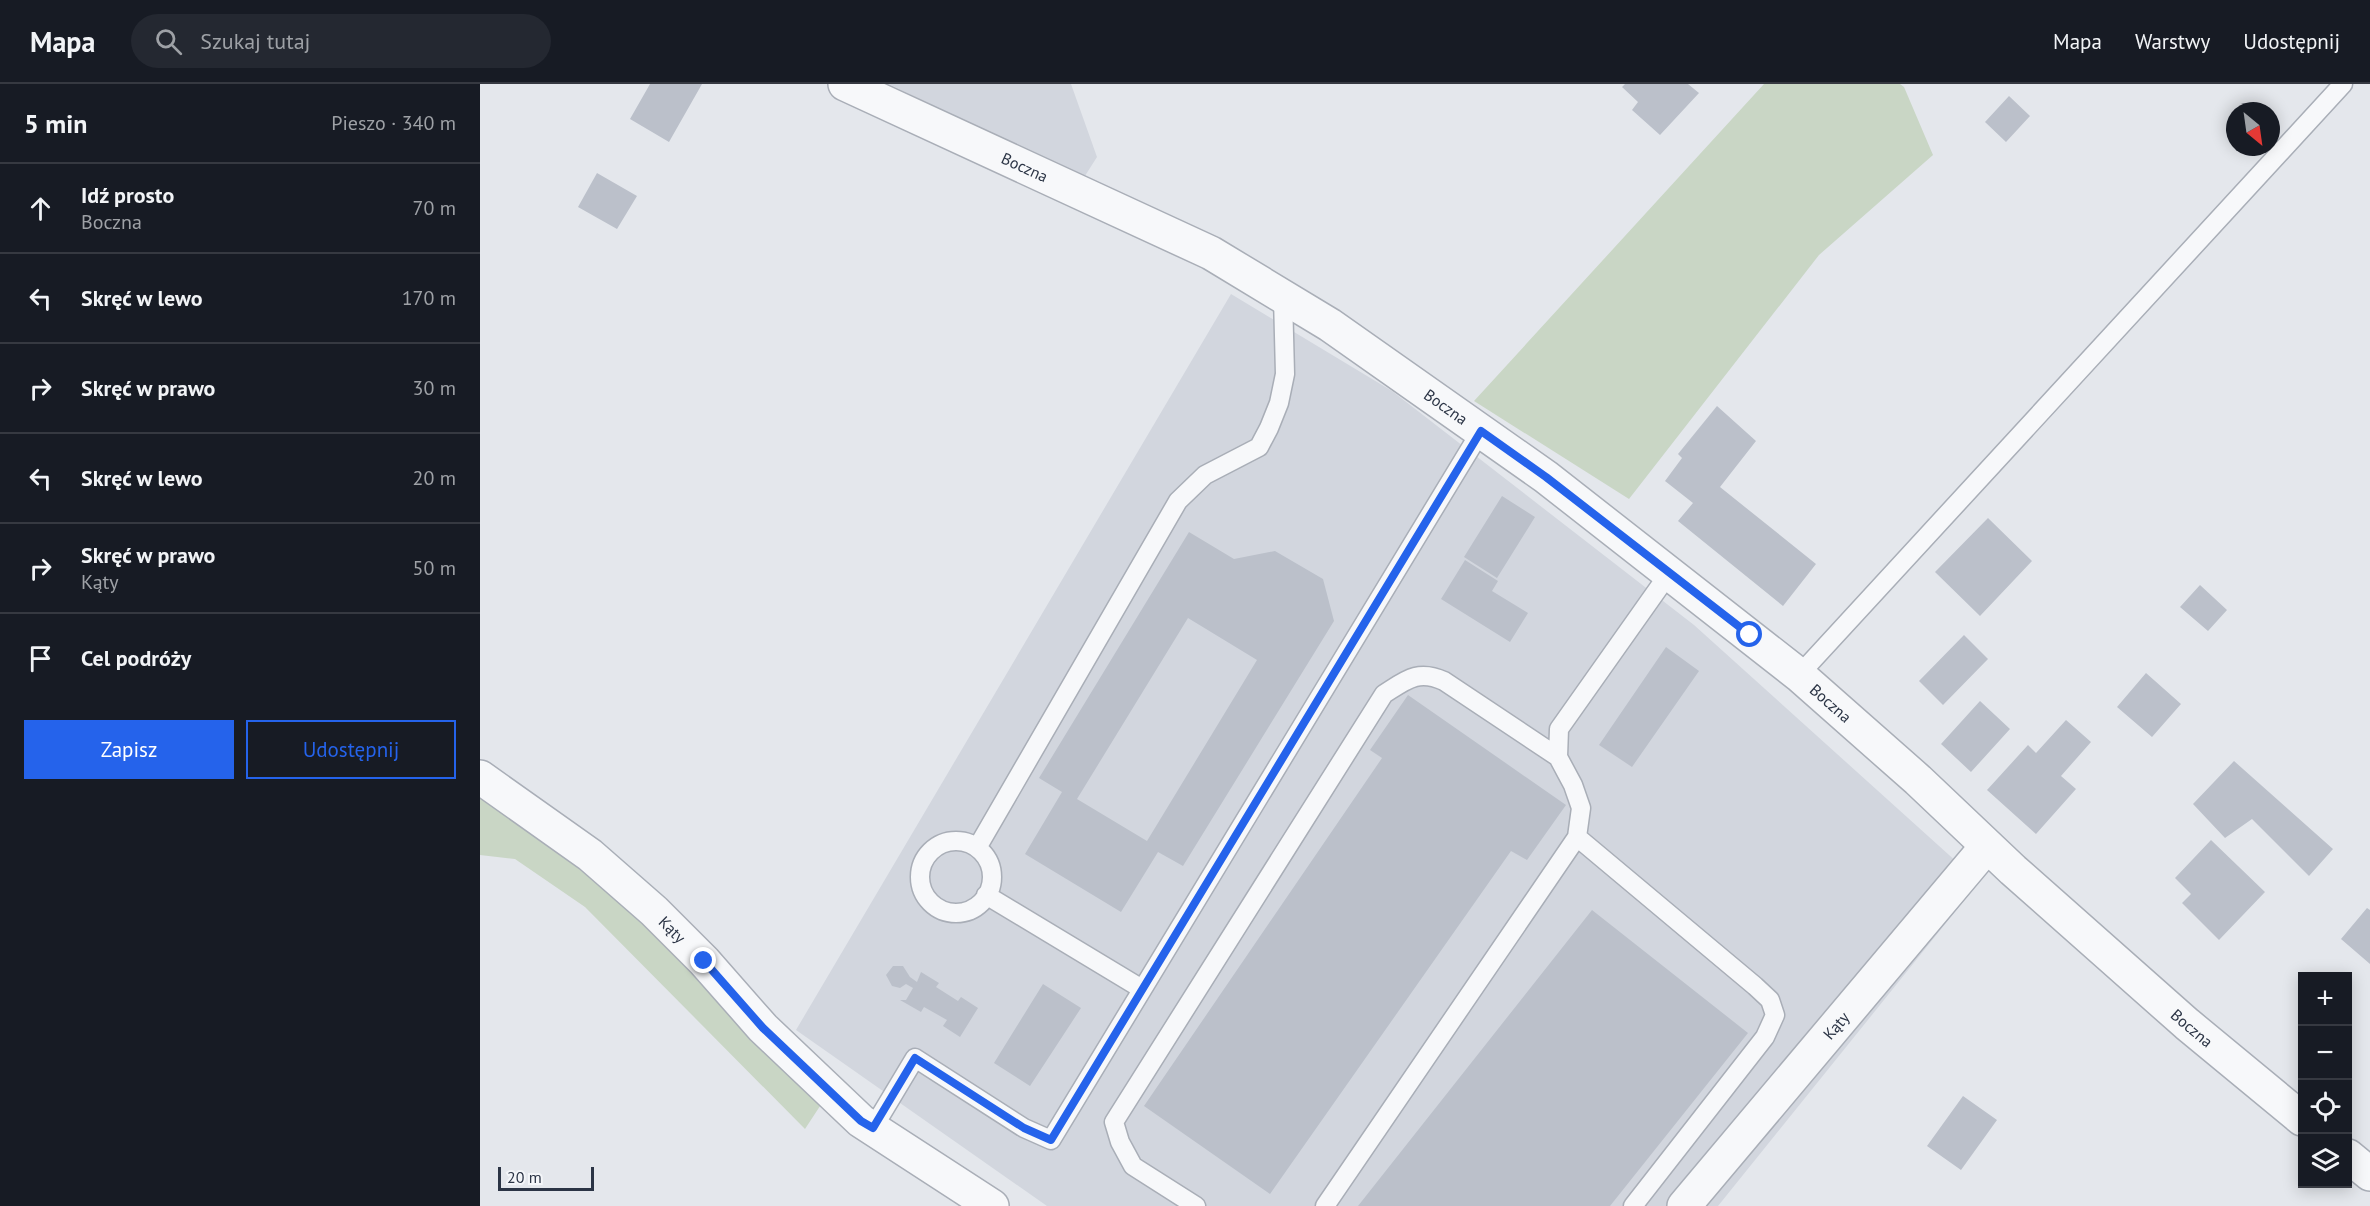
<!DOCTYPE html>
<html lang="pl">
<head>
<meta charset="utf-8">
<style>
	:root { --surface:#171b24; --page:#242831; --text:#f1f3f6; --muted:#9ea1a6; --line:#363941; --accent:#2563eb }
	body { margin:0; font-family:"PT Sans",sans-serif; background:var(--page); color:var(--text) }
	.controls { position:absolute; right:18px; bottom:18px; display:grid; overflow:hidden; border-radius:0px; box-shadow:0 3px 15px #0003 }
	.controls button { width:54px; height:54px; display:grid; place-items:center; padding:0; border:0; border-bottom:2px solid var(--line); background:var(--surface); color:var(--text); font:30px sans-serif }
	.compass { position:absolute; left:1746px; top:18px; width:54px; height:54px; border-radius:50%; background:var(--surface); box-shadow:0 3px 15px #0003; rotate:151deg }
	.scale { position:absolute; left:18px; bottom:15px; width:96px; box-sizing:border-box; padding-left:6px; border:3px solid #2b3445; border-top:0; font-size:16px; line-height:21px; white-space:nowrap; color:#2b3445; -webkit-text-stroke:4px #f4f6f9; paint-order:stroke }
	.stop { position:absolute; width:18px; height:18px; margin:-14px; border:4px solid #2563eb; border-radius:50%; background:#fff }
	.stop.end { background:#2563eb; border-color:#fff; box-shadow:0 2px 6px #0008 }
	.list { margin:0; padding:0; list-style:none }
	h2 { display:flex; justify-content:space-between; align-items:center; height:78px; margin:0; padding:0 24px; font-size:26px }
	h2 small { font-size:20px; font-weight:400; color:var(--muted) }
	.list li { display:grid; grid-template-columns:39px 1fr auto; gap:18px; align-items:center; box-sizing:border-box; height:90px; padding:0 24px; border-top:2px solid var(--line) }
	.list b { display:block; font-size:22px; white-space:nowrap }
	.list p { margin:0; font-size:20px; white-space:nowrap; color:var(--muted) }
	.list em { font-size:20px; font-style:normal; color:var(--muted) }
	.actions { display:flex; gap:12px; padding:18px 24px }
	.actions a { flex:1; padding:14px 0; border:2px solid var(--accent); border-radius:0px; text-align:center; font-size:21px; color:var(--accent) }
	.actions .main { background:var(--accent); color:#fff }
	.icon { flex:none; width:33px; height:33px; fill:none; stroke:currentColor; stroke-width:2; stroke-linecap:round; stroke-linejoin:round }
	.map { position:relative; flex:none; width:1890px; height:1122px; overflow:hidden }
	header { display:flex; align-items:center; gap:36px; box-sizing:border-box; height:84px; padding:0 30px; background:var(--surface); border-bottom:2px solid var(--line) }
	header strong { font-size:28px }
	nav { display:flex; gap:33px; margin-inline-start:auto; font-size:21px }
	.search { width:420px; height:54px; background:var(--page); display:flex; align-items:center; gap:15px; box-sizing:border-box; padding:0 21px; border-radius:33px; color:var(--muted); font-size:22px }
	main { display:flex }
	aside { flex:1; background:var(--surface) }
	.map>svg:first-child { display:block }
	.built { fill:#d2d6de }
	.green { fill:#c9d6c5 }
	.building { fill:#bbc0ca; fill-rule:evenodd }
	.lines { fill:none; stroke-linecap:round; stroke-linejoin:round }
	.lane-casing { stroke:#a9aeb7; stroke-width:21 }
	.street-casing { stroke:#a9aeb7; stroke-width:36 }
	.lane { stroke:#f7f8fa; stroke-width:18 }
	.street { stroke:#f7f8fa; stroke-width:33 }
	.route { stroke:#2563eb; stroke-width:8 }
	.labels { text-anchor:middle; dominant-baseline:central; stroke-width:5; stroke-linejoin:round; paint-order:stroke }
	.street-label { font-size:16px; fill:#2b3445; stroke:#f4f6f9 }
</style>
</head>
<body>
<header>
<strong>Mapa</strong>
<div class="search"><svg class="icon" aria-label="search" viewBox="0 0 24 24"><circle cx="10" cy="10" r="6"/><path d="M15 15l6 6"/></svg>Szukaj tutaj</div>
<nav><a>Mapa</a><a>Warstwy</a><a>Udostępnij</a></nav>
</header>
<main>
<aside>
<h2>5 min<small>Pieszo · 340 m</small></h2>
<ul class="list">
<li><svg class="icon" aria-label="ahead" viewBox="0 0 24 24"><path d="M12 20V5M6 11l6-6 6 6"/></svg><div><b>Idź prosto</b><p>Boczna</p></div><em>70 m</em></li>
<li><svg class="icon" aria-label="left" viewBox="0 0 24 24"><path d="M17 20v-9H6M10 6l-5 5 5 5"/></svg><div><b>Skręć w lewo</b></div><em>170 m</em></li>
<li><svg class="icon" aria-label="right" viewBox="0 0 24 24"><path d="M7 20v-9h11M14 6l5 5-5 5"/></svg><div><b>Skręć w prawo</b></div><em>30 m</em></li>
<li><svg class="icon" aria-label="left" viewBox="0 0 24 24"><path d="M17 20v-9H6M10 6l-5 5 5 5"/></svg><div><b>Skręć w lewo</b></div><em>20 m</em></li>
<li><svg class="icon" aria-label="right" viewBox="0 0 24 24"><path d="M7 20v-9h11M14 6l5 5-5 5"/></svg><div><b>Skręć w prawo</b><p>Kąty</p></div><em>50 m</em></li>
<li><svg class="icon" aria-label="arrive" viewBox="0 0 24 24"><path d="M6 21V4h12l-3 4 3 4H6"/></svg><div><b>Cel podróży</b></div></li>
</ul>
<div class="actions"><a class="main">Zapisz</a><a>Udostępnij</a></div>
</aside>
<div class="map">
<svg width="1890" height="1122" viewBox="0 0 1890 1122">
	<rect width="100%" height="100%" fill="#e4e7ec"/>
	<path class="built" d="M409 0H591L617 73 603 95Z
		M751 210 912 307 1214 541 1499 798 1238 1122H567L316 946Z"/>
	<path class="green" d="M1284 0H1420L1424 3 1453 71 1339 171 1149 415 994 317Z
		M0 708 132 803 344 1016 325 1045 105 823 35 775 0 771Z"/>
	<path class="building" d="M170 0H222L189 58 150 35Z
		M1145 0H1208L1219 9 1180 51 1152 26 1158 18 1142 3Z
		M1529 12 1550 32 1526 58 1505 38Z
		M117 89 157 112 137 145 98 123Z
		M1237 322 1276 357 1240 403 1336 480 1303 522 1198 437 1213 419 1185 397 1202 374 1198 370Z
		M1022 412 1055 433 1017 494 984 473Z
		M1508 434 1552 477 1500 532 1455 488Z
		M709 448 754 475 795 467 843 495 854 537 703 782 678 768 641 828 545 770 582 708 559 694ZM708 534 777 576 667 757 597 715Z
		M985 476 1018 497 1012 507 1048 529 1030 558 961 515Z
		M1720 501 1747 526 1728 547 1700 523Z
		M1484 551 1508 575 1463 621 1439 597Z
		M1186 563 1219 587 1152 683 1119 661Z
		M1666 589 1701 620 1672 653 1637 623Z
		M928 611 1086 721 1047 776 1031 767 790 1110 664 1022 902 674 890 666Z
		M1500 617 1530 645 1491 688 1461 660Z
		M1586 636 1611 658 1581 692 1596 705 1556 750 1507 706 1548 661 1556 669Z
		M1754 677 1853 765 1829 792 1772 735 1745 754 1713 720Z
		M1731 756 1785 808 1739 856 1702 819 1711 810 1695 794Z
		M1887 824 1890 826V880L1861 855Z
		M1112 826 1268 949 1130 1122H878Z
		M413 882H423L430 893 437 898 441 888 459 899 456 903 478 917 481 913 498 924 480 953 463 942 467 936 444 923 441 928 420 916H426L433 904 426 900 420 904 412 902 406 891Z
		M563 900 601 924 550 1002 514 979Z
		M1483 1012 1517 1036 1481 1086 1447 1062Z"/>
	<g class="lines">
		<defs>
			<path id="lane" d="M1319 591 1863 0
				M1097 753 1275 902 1290 916 1295 931 1285 953 1153 1122
				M440 793a36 36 0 1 1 72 0a36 36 0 1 1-72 0Z
				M497 764 698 417 725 391 779 363 789 344 799 319 805 290 803 213
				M506 811 662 905
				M393 1044 435 974 544 1044 571 1056 1001 347
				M716 1122 653 1082 640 1058 634 1038 904 610C926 596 938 585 964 597L1078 673
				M845 1122 1097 753 1101 724 1093 701 1078 673 1079 645 1190 488"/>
			<g id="street">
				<path id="s1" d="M365 0 731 169 850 241 1066 393 1319 591 1438 696 1533 786 1707 940 1822 1035"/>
				<path id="s2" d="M0 693 110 771 174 827 224 877 283 944 381 1037 512 1122"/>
				<path d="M1868 1072 1890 1090"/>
				<path id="s3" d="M1204 1122 1507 762"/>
			</g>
		</defs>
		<use href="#lane" class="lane-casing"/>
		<use href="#street" class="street-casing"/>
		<use href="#lane" class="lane"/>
		<use href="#street" class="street"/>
	</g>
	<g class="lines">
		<path class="route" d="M224 877 283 944 381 1037 393 1044 435 974 544 1044 571 1056 1001 347 1066 393 1270 551"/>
	</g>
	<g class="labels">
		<g class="street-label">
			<text stroke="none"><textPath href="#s1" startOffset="198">Boczna</textPath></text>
			<text stroke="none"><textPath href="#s1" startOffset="684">Boczna</textPath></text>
			<text stroke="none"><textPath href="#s1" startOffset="1170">Boczna</textPath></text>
			<text stroke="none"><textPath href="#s2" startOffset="246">Kąty</textPath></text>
			<text stroke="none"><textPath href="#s3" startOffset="236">Kąty</textPath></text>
			<text stroke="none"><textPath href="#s1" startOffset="1656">Boczna</textPath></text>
		</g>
	</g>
</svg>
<div class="controls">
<button>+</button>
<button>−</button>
<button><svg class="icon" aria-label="locate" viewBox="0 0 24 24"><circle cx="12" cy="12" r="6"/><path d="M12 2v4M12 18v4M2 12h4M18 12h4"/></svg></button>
<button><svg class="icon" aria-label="layers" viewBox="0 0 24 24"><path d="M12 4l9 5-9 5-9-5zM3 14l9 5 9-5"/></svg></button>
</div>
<svg class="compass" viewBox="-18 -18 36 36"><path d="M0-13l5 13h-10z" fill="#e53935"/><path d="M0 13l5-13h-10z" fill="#9ea1a6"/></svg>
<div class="scale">20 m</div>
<div class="stop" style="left:1270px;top:551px"></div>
<div class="stop end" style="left:224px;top:877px"></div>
</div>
</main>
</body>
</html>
